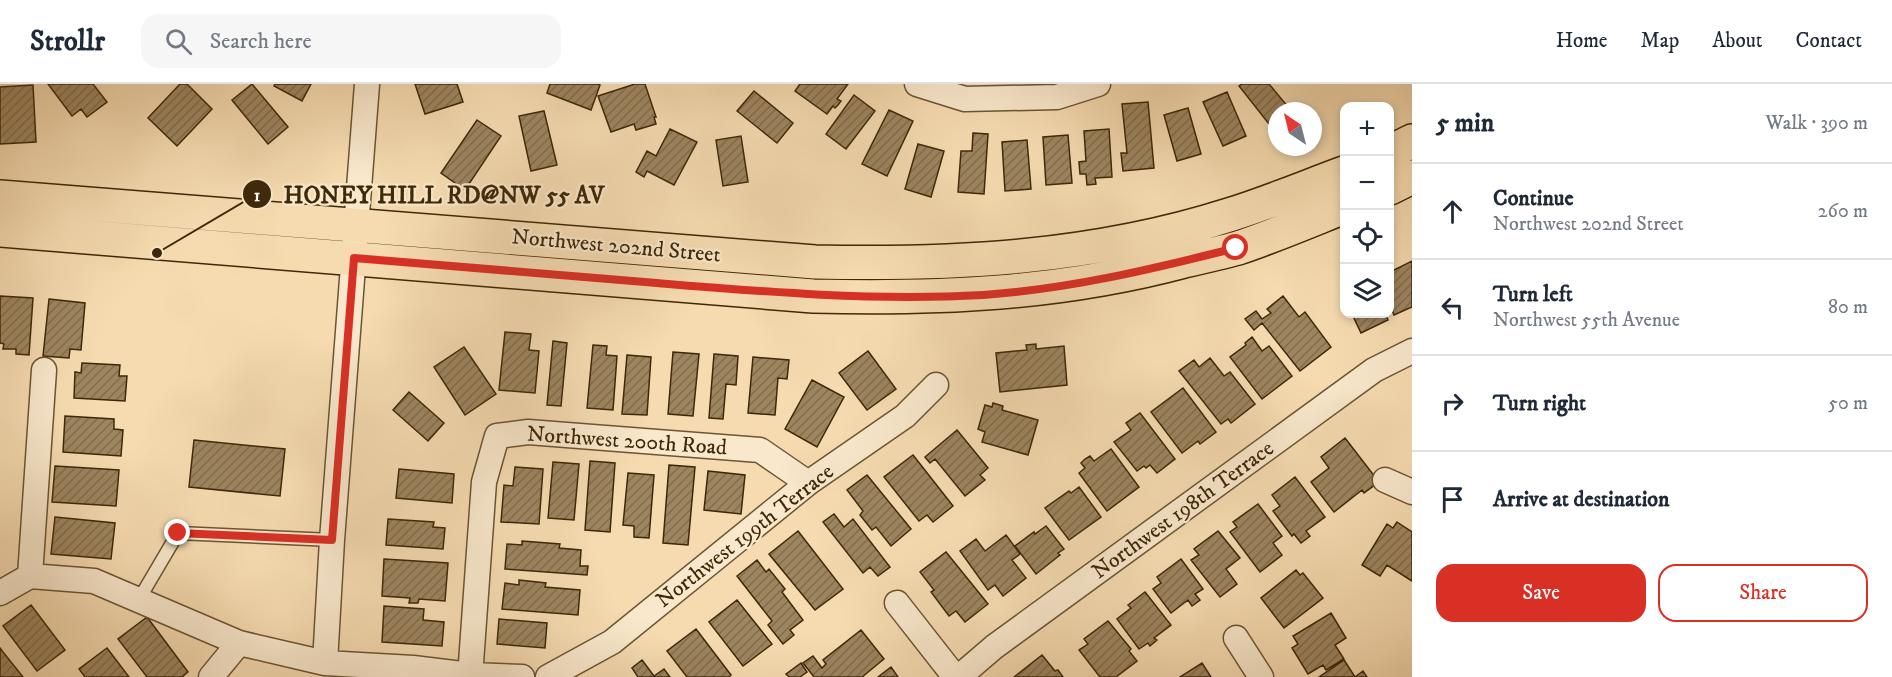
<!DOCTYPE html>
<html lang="en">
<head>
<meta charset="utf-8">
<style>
	:root { --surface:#fff; --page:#f6f6f7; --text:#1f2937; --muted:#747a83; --line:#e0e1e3; --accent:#d93025 }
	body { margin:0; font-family:"IM FELL DW Pica",serif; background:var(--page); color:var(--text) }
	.controls { position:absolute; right:18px; top:18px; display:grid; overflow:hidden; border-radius:12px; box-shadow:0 3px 9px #0003 }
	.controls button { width:54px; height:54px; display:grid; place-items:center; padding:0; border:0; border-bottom:2px solid var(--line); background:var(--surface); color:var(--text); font:30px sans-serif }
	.compass { position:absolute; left:1268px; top:18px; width:54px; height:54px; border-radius:50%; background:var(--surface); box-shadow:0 3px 9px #0003; rotate:325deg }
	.stop { position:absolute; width:18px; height:18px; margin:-14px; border:4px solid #d93025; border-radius:50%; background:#fff }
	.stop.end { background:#d93025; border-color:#fff; box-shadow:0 2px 6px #0008 }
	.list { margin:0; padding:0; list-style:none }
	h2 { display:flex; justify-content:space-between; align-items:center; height:78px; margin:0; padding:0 24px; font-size:26px }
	h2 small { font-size:20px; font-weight:400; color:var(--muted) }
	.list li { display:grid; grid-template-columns:39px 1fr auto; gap:18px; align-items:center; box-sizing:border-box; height:96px; padding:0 24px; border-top:2px solid var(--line) }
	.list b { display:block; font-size:22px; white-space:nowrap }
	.list p { margin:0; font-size:20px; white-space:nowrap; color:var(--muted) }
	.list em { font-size:20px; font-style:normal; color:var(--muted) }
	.actions { display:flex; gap:12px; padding:18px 24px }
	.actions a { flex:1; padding:14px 0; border:2px solid var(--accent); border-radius:18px; text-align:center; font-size:21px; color:var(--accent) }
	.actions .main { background:var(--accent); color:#fff }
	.icon { flex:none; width:33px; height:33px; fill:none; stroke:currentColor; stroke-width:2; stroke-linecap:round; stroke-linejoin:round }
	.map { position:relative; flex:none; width:1412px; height:593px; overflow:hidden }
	header { display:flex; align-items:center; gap:36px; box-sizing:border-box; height:84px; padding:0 30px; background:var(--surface); border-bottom:2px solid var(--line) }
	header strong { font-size:28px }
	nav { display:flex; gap:33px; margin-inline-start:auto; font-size:21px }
	.search { width:420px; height:54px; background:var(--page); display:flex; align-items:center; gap:15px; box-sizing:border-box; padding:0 21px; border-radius:18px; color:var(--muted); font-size:22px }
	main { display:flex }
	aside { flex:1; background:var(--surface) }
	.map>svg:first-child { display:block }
	.building { fill:url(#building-hatch); stroke:#3d2808; stroke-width:1.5 }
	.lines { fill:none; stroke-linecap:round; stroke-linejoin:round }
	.lane-casing { stroke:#6b5532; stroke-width:15 }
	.street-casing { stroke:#6b5532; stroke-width:27 }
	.primary-casing { stroke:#3d2808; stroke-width:36 }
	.lane { stroke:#f9e8cc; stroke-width:12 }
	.street { stroke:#f9e8cc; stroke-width:24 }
	.primary { stroke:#f6dbb1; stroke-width:33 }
	.route { stroke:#d93025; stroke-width:8 }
	.labels { text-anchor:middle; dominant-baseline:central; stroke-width:4.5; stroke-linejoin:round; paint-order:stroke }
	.street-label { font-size:22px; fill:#3d2808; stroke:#f9e8cc }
	.leader { fill:none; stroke:#3d2808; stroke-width:2 }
	.callout-dot { fill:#3d2808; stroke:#f9e8cc; stroke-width:2 }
	.mark-label { font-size:18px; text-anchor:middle; font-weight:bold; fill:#fff }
	.callout-label { font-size:24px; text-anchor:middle; font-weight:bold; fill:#3d2808; stroke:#f9e8cc; stroke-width:4.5; stroke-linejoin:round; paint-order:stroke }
</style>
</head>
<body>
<header>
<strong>Strollr</strong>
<div class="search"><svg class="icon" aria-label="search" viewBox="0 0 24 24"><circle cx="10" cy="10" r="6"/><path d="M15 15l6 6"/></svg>Search here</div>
<nav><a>Home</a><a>Map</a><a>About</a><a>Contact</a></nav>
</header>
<main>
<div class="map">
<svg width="1412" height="593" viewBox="0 0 1412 593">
	<defs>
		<pattern id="building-hatch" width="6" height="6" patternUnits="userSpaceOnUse" patternTransform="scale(1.5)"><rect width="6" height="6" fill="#9d8560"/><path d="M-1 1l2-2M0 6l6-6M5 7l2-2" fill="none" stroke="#816d4d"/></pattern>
	</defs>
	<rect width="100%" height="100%" fill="#f6dbb1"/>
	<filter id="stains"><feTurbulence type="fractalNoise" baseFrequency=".00333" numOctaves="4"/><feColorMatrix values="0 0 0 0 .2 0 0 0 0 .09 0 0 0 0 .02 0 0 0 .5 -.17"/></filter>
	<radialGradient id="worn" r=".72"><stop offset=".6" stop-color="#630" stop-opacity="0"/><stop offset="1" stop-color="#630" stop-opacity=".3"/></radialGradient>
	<path class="building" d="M48 0H93L107 18 87 33 81 25 72 32Z
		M180 0H187L212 25 177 62 148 34Z
		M252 0 288 43 268 60 232 16Z
		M275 0H311L302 17 274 2Z
		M415 0H457L463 18 425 30Z
		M550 0H597L600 1 591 26 547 9Z
		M635 0H645L656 33H654L656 40 636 46 634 40 611 48 598 12Z
		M800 0H848L837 15 841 17 838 21 835 24 833 22 827 30 795 7Z
		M1242 0H1269L1289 24 1285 27H1277V33L1269 40 1239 2Z
		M33 1 36 58 0 60V3Z
		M754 7 793 39 777 59 737 27Z
		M1227 8 1246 52 1223 62 1203 18Z
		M854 11 875 27 846 65 826 50Z
		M1148 18 1154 84 1123 87 1121 69H1127L1122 20Z
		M1188 24 1201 70 1177 77 1164 31Z
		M889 26 913 37 887 92 862 80Z
		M544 27 557 81 531 87 519 32Z
		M477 36 501 52 465 106 441 89Z
		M670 45 697 58 674 101 647 87 644 93 636 88 647 67 656 72Z
		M1109 45 1112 93 1095 94 1096 100 1087 101 1086 90H1080L1079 78 1086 77 1084 47Z
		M973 49 988 50 984 110 958 108 961 67H972Z
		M1068 51 1072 99 1046 101 1043 53Z
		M741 52 748 98 723 102 716 56Z
		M1027 56 1031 105 1005 107 1002 58Z
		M918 60 944 67 931 113 905 105Z
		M1412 177V223L1394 231 1390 221V188Z
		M0 212 33 214 29 271 16 270V265H3L4 260 0 259Z
		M1283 212 1299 233 1305 228 1331 263 1300 287 1262 239 1254 246 1245 235 1256 227 1262 235 1271 229 1267 225Z
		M49 215 85 219 81 266 70 265 69 274 43 272Z
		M1352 230H1385L1388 236 1361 249Z
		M505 248 531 250 529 266 539 267 535 309 499 306Z
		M1252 253 1262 267 1269 262 1292 292 1262 315 1230 273 1246 261 1245 259Z
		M553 257 567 259 561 322 547 321Z
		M1036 260V265L1064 262 1067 301 1000 308 996 269 1027 266 1026 261Z
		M593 261 607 262 606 271 617 272 613 326 587 324Z
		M464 263 496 310 465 331 434 283Z
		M868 267 896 305 867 326 839 289Z
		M673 268 699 270 693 332 668 330Z
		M714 270 738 272 736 301 726 300 723 335 709 334Z
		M627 271 651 273 647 331 622 330Z
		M753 273 789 276 787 295 778 294 775 331 748 329Z
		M1210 274 1224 292 1230 288 1255 320 1231 339 1228 335 1221 340 1179 287 1194 276 1199 283Z
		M82 279 120 281 119 292H127L125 317 74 314 75 288 81 289Z
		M812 296 844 313 817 363 785 345Z
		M1183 304 1216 348 1200 360 1198 357 1182 369 1151 328Z
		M409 308 444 339 428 357 393 326Z
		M993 319 1003 322 1002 326 1038 336 1028 371 982 358 985 348 978 345 985 321 992 323Z
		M1140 329 1175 375 1157 389 1150 381 1146 384 1144 382 1137 387 1114 358 1131 346 1126 339Z
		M65 332 114 335V345L123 346 121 372 63 368Z
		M957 346 988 384 980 391 985 396 965 412 935 375 930 379 925 373Z
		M1345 354 1379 398 1364 409 1362 406 1334 428 1311 398 1329 384 1321 373Z
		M194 356 285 365 280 412 189 403Z
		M1111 365 1139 403 1107 427 1079 389 1085 384 1081 379 1085 375 1090 372 1094 377Z
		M913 371 953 422 933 438 927 431 919 437 884 393Z
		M590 377 615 379 610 448 585 446Z
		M553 378 579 380 574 436 548 434Z
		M669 381 695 383 688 461 663 459Z
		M55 382 119 386 116 422 52 418Z
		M515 383 543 385 539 440 501 438 504 401 513 402Z
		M399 385 454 390 452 419 396 414Z
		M708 387 745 391 741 430 704 426Z
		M628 389 654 391 649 454 634 453V442L623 441Z
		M867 391 911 445 891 462 876 443 872 446 860 431 863 427 847 406Z
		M1295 393 1325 433 1306 447 1310 452 1301 459 1294 450 1292 452 1273 427 1280 422 1272 411Z
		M1079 403 1101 433 1069 456 1045 424 1069 407 1071 409Z
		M1258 420 1282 452 1273 459 1282 471 1260 488 1230 448 1237 443 1233 438Z
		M834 430 844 443 853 435 890 483 878 492 870 483 863 489 823 438Z
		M55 433 115 439 111 475 51 470Z
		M388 435 434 438 433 443 445 444 443 465 386 461Z
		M1397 438 1412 448V497L1387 481 1380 492 1362 481 1387 440 1393 444Z
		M1046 442 1064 465 1058 469 1060 471 1036 490 1015 462 1034 448 1035 450Z
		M798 447 843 505 815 526 769 470Z
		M1218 447 1240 474 1226 485 1237 500 1220 513 1191 476 1199 471 1194 465Z
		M1006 451 1020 470 1012 476 1026 494 1003 512 995 501 988 506 960 467 976 455 985 467Z
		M522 457 560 460 559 464 581 466 580 482H588L587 491 505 485 507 460 522 461Z
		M946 468 988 520 965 538 956 527 949 532 931 508 934 506 920 488Z
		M384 475 448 479 445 517 419 515 418 519H409L410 514 382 512Z
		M1181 475 1203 505 1195 510 1200 516 1192 522 1188 516 1171 529 1153 505 1161 499 1157 493Z
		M757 476 766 488 769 485 785 505 782 508 803 536 790 546 794 551 783 560 768 541 772 537 737 492Z
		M1296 486 1300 491 1303 489 1323 514 1284 544 1261 514Z
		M519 496 546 499 545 503 580 506 578 531 502 525 505 499 519 501Z
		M1145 508 1171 541 1154 554 1157 556 1150 562 1148 559 1139 565 1117 535 1131 524 1128 521Z
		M737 516 772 560 743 582 709 538Z
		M31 521 65 566 37 587 3 542Z
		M384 522 424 525 423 536 444 538 442 562 382 558Z
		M1331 529 1346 554 1335 561 1344 575 1326 586 1323 581 1308 590 1292 564 1298 560 1293 552Z
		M147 533 188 588 182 593H147L118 555Z
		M499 535 547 539 545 564 497 560Z
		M1108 537 1131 565 1129 567 1137 577 1116 593H1100L1079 566 1088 560 1084 555Z
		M696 545 731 591 729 593H687L667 567Z
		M861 546 884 575 862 593H814L803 579 813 572 822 584 826 580 823 576Z
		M0 564 3 568 23 593H0Z
		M107 564 129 593H85L79 585Z
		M1042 571 1055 587 1058 586 1063 593H1014Z
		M642 576 654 592 664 585 670 593H638L632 584Z
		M1344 576 1355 593 1363 587 1367 593H1319Z
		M801 579 807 588 800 593H789L786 590Z
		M1202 579 1211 593H1180Z
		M891 583 898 593H878Z"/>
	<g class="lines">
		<defs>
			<path id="lane" d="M138 517 178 449 332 456"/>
			<path id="street" d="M917 0 965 15 1057 13 1098 0
				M1385 396 1412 408
				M30 492 44 286
				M0 509 30 492 94 497 239 559 325 579 413 584 470 591 522 593
				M897 519 955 593
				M1236 554 1261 593
				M325 579 332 456 367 0
				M211 593 239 559
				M470 593 484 398 497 352 528 348 760 366 808 399
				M548 593 612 558 808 399 905 332 936 301
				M959 593 994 563 1374 286 1412 267"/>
			<path id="primary" d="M1390 68 1412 57
				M1390 104 1412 93
				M0 113 815 178C955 181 1094 174 1229 131 1268 119 1306 103 1344 89
				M0 146 813 212C941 215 1060 210 1184 177 1202 173 1220 169 1238 164 1274 152 1309 137 1344 123"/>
		</defs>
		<use href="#lane" class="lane-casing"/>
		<use href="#street" class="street-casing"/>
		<use href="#primary" class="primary-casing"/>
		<use href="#lane" class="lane"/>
		<use href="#street" class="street"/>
		<use href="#primary" class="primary"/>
	</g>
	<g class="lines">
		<path class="route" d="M178 449 332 456 354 174C455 183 556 191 657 199 766 208 874 217 983 211 1069 205 1153 185 1236 164"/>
	</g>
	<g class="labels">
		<g class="street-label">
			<text transform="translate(616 162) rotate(5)">Northwest 202nd Street</text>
			<text transform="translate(627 357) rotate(4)">Northwest 200th Road</text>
			<text transform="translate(1183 426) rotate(-36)">Northwest 198th Terrace</text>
			<text transform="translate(745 452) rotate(-38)">Northwest 199th Terrace</text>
		</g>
	</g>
	<path class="leader" d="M157 169L257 110"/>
	<g class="callout-dot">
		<circle cx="157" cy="169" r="6"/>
		<circle cx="257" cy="110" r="15"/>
	</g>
	<g class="mark-label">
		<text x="257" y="117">1</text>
	</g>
	<g class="callout-label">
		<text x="444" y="119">HONEY HILL RD@NW 55 AV</text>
	</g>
	<rect width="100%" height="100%" filter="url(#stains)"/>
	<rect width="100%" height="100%" fill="url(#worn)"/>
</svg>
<div class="controls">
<button>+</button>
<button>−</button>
<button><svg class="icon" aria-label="locate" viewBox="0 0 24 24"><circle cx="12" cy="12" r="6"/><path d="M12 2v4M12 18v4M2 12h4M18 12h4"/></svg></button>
<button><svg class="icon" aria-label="layers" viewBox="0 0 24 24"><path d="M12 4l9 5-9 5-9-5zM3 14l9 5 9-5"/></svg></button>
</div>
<svg class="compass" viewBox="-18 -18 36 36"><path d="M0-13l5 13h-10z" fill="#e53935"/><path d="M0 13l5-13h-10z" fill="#747a83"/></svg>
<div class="stop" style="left:1236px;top:164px"></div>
<div class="stop end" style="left:178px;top:449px"></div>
</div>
<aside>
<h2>5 min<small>Walk · 390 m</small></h2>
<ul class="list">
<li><svg class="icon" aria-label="ahead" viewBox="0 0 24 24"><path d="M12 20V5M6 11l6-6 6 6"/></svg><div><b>Continue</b><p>Northwest 202nd Street</p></div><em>260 m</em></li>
<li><svg class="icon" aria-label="left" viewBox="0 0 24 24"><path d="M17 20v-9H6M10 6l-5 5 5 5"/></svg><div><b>Turn left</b><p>Northwest 55th Avenue</p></div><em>80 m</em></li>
<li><svg class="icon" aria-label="right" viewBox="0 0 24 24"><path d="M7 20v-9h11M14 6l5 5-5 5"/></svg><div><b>Turn right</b></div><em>50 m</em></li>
<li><svg class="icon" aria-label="arrive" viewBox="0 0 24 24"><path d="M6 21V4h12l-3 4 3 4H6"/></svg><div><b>Arrive at destination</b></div></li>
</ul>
<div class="actions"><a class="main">Save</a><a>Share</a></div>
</aside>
</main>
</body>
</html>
